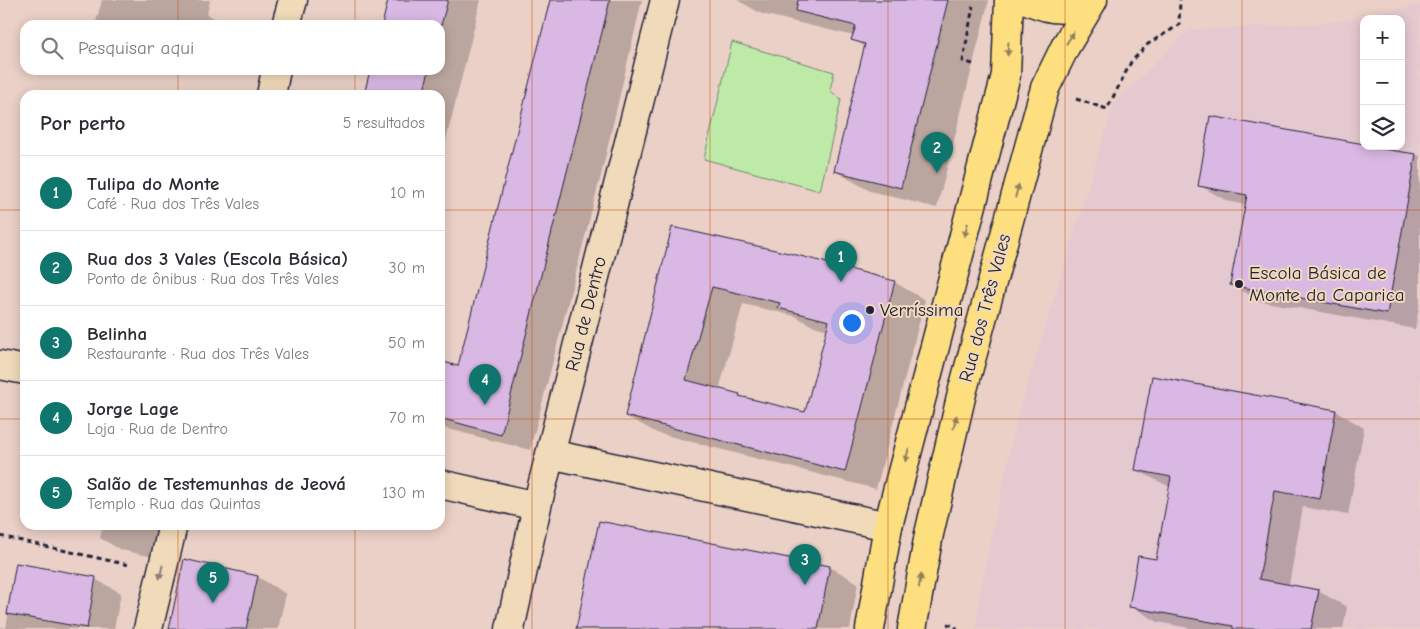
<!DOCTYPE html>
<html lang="pt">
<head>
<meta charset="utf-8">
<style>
	:root { --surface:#fff; --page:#f7f7f7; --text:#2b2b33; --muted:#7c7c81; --line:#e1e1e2; --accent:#0f766e }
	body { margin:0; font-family:"Comic Neue",sans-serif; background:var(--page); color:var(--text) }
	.controls { position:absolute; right:15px; top:15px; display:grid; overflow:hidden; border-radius:10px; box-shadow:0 2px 12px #0003 }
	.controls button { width:45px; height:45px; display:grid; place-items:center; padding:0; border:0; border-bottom:1px solid var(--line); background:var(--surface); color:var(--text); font:25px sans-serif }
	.you { position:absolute; left:851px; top:322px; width:18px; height:18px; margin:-12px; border:4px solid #fff; border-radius:50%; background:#1a73e8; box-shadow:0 0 0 8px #1a73e833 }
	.badge { display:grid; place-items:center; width:32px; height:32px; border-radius:50%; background:var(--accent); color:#fff; font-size:16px; font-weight:700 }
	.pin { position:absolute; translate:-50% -41px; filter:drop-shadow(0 1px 2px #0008) }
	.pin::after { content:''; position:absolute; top:26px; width:18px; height:15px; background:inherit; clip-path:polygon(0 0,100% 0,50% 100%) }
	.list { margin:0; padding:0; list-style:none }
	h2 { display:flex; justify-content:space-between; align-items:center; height:65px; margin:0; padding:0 20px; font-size:21px }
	h2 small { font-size:16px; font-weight:400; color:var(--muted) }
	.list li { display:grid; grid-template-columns:32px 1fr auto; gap:15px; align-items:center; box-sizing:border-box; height:75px; padding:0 20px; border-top:1px solid var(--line) }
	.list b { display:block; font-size:19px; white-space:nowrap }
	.list p { margin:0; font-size:16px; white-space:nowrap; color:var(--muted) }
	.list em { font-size:16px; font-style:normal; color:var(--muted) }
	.icon { flex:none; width:28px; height:28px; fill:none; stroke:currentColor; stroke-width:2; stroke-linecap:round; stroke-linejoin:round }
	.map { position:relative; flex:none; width:1420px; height:629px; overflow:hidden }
	.search { position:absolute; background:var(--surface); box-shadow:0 2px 12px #0003; left:20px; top:20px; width:425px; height:55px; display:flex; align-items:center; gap:12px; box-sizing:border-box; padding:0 18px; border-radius:15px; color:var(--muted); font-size:19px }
	.panel { position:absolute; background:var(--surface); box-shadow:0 2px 12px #0003; left:20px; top:90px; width:425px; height:440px; border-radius:15px }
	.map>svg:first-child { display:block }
	.built { fill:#e5c9d0; fill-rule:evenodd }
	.green { fill:#beeaa7; stroke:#708671 }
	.shadow { fill:#0003; fill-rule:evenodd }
	.building { fill:#dab8e4; stroke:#22223b; fill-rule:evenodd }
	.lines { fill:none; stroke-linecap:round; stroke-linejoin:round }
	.street-casing { stroke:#22223b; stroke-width:31 }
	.primary-casing { stroke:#22223b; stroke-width:31 }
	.path { stroke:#22223b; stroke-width:3; stroke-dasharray:5 4; stroke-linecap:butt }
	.street { stroke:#f1daba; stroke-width:28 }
	.primary { stroke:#fedf80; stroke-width:28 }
	.oneway { fill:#90805e }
	.oneway2 { fill:#8a7e7a }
	.grid { fill:none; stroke:#ca5113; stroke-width:1; stroke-opacity:0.55 }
	.poi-dot { fill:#22223b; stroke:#f1daba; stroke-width:2 }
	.labels { text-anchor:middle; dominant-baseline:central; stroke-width:4; stroke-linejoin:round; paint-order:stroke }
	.poi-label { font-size:19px; fill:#22223b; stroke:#f1daba; text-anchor:start }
	.street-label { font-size:19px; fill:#22223b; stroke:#f1daba }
</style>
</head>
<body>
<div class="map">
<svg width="1420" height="629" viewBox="0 0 1420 629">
	<rect width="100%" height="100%" fill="#ead0c7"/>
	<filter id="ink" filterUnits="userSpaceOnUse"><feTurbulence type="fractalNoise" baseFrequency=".02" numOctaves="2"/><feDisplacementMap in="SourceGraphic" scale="10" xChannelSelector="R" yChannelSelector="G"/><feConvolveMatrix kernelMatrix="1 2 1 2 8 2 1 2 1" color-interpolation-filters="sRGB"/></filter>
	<g filter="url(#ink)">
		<path class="built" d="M1420 5V629H976L980 593 1016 422 1114 104 1188 30 1336 22ZM1364 19H1401V146H1364Z"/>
		<path class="green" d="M732 42 834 72 830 90 841 100 820 191 704 159Z"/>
		<path class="shadow" d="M102 0H210L207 14 215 19 214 25H95Z
			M389 0H481L440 164V95H364L371 70H440V25H382Z
			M551 0H642L603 167 530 450 440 427V362L459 367Z
			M737 0H989L937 208 870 191 835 171 866 47 852 39 854 36 762 14Z
			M1364 146 1420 156V302L1415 329 1260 301 1232 285 1246 205 1227 201 1199 185Z
			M673 229 894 282 925 300 876 489 657 433 626 416ZM743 304 795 316 811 325 828 330 806 414 719 390Z
			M1153 377 1336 411 1364 428 1348 515 1303 507 1289 585 1318 591 1347 607 1343 629H1194L1158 622 1130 606 1157 561 1170 487 1136 470Z
			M600 523 830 567 858 583 850 629H577Z
			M103 525H177L168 560 121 550 100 538Z
			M17 565 95 579 121 593 114 629H0V627L6 628Z
			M258 577 286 594 278 629H170Z"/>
		<path class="building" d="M388 0H448L440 29V25H382Z
			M550 0H610L501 435 440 418V361L458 366Z
			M798 0H948L901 188 834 171 865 44 851 40 856 26 796 11Z
			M370 70H429L423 95H364Z
			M1210 116 1364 144V146L1416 154 1387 314 1230 285 1247 195 1198 186Z
			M672 227 793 254 895 281 845 472 625 416ZM712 287 780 303 778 308 829 321 805 412 739 396 740 394 686 380Z
			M1152 376 1336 410 1320 499 1275 491 1259 579 1319 590 1311 629H1233V626L1129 607 1138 556 1156 559 1171 477 1135 470Z
			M599 521 830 566 818 629H576Z
			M184 559 258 576 246 629H169Z
			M16 563 96 577 87 628 7 614Z"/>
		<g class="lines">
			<defs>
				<path id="street" d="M286 25 293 0
					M271 95 276 70
					M0 365 25 370
					M550 454 888 526
					M440 484 537 506
					M148 629 173 525
					M510 629 537 506 665 0"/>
				<path id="primary" d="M1027 0C1053 11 1065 12 1092 0
					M870 629 888 526 1006 75 1009 0
					M912 629 929 534 962 393 1045 88 1065 47 1093 0"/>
			</defs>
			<use href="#street" class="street-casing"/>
			<use href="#primary" class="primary-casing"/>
			<path class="path" d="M973 64 963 61 973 6
				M1076 99 1107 109 1131 62 1148 44 1179 25 1180 0
				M0 536 129 565
				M947 624 955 626 957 629"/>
			<use href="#street" class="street"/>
			<use href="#primary" class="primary"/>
		</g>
		<defs><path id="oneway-solid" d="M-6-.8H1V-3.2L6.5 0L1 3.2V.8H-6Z" transform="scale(1.25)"/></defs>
		<g class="oneway">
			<use href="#oneway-solid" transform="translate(1070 38) rotate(-58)"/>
			<use href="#oneway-solid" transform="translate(1008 49) rotate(94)"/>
			<use href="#oneway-solid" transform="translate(1017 191) rotate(-75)"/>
			<use href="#oneway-solid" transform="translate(966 230) rotate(105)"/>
			<use href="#oneway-solid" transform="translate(955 422) rotate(-77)"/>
			<use href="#oneway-solid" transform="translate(907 455) rotate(105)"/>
			<use href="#oneway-solid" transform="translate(920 581) rotate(-80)"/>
		</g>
		<use class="oneway2" href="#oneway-solid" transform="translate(161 572) rotate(103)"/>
	</g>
	<path class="grid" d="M178 0V25M355 0V25M532 0V629M710 0V629M888 0V629M1065 0V629M1242 0V629M178 70V95M355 70V95M0 210H25M440 210H1420M0 419H25M440 419H1420M178 525V629M355 525V629"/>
	<g class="poi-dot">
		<circle cx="1239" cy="284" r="5"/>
		<circle cx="870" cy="310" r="5"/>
	</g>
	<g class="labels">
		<g class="poi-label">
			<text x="1249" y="273">Escola Básica de<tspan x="1249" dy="22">Monte da Caparica</tspan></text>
			<text x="880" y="310">Verríssima</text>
		</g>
		<g class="street-label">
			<text transform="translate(985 308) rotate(-75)">Rua dos Três Vales</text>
			<text transform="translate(586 314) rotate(-76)">Rua de Dentro</text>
		</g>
	</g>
</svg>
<div class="controls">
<button>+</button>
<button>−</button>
<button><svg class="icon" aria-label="layers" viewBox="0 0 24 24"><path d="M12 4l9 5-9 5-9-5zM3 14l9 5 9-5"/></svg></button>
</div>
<div class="you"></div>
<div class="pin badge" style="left:841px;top:282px">1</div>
<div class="pin badge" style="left:937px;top:173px">2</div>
<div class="pin badge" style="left:805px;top:585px">3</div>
<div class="pin badge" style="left:485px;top:405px">4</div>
<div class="pin badge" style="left:213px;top:603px">5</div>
<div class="search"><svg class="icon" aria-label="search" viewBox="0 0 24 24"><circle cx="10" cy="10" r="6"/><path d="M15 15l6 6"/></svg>Pesquisar aqui</div>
<section class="panel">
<h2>Por perto<small>5 resultados</small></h2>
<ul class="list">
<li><span class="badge">1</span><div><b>Tulipa do Monte</b><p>Café · Rua dos Três Vales</p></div><em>10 m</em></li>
<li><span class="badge">2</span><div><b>Rua dos 3 Vales (Escola Básica)</b><p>Ponto de ônibus · Rua dos Três Vales</p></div><em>30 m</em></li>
<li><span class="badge">3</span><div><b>Belinha</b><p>Restaurante · Rua dos Três Vales</p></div><em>50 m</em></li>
<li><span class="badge">4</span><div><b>Jorge Lage</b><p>Loja · Rua de Dentro</p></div><em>70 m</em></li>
<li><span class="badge">5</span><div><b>Salão de Testemunhas de Jeová</b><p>Templo · Rua das Quintas</p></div><em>130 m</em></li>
</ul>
</section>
</div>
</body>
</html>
